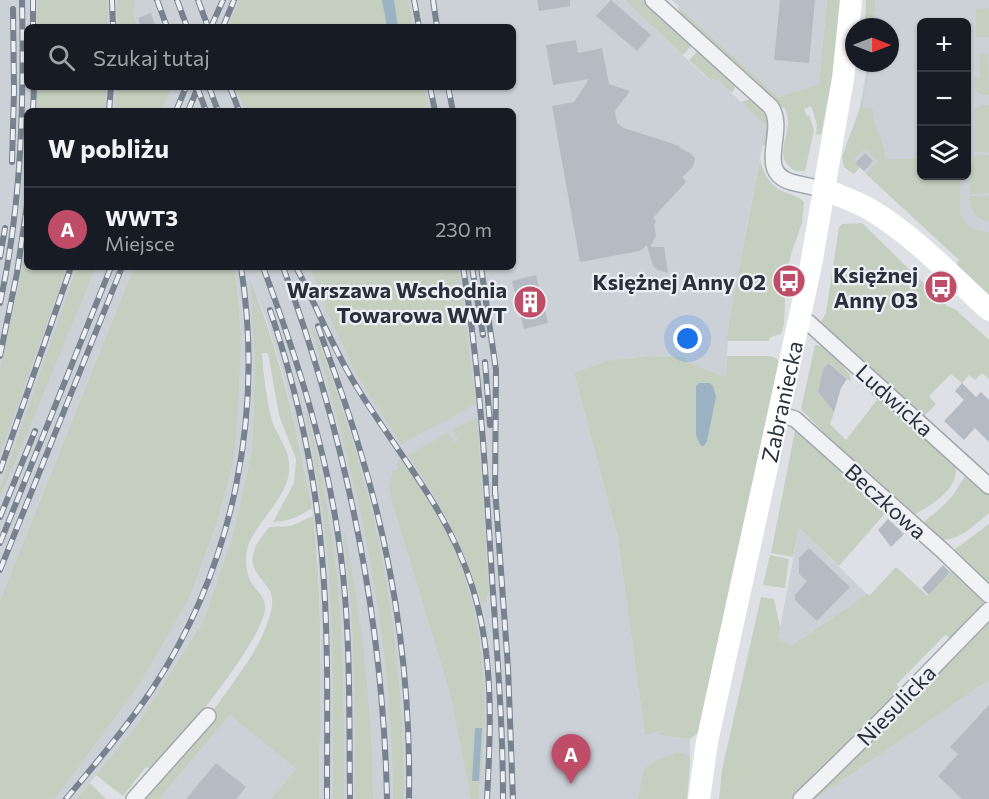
<!DOCTYPE html>
<html lang="pl">
<head>
<meta charset="utf-8">
<style>
	:root { --surface:#171b24; --page:#20242c; --text:#f1f3f6; --muted:#9ea1a6; --line:#363941; --accent:#c04d68 }
	body { margin:0; font-family:Commissioner,sans-serif; background:var(--page); color:var(--text) }
	.controls { position:absolute; right:18px; top:18px; display:grid; overflow:hidden; border-radius:9px; box-shadow:0 2px 4px #0004 }
	.controls button { width:54px; height:54px; display:grid; place-items:center; padding:0; border:0; border-bottom:2px solid var(--line); background:var(--surface); color:var(--text); font:30px sans-serif }
	.compass { position:absolute; left:845px; top:18px; width:54px; height:54px; border-radius:50%; background:var(--surface); box-shadow:0 2px 4px #0004; rotate:90deg }
	.you { position:absolute; left:688px; top:339px; width:21px; height:21px; margin:-15px; border:4px solid #fff; border-radius:50%; background:#1a73e8; box-shadow:0 0 0 9px #1a73e833 }
	.badge { display:grid; place-items:center; width:39px; height:39px; border-radius:50%; background:var(--accent); color:#fff; font-size:20px; font-weight:700 }
	.pin { position:absolute; translate:-50% -50px; filter:drop-shadow(0 2px 3px #0008) }
	.pin::after { content:''; position:absolute; top:32px; width:21px; height:18px; background:inherit; clip-path:polygon(0 0,100% 0,50% 100%) }
	.list { margin:0; padding:0; list-style:none }
	h2 { display:flex; justify-content:space-between; align-items:center; height:78px; margin:0; padding:0 24px; font-size:26px }
	h2 small { font-size:20px; font-weight:400; color:var(--muted) }
	.list li { display:grid; grid-template-columns:39px 1fr auto; gap:18px; align-items:center; box-sizing:border-box; height:84px; padding:0 24px; border-top:2px solid var(--line) }
	.list b { display:block; font-size:22px; white-space:nowrap }
	.list p { margin:0; font-size:20px; white-space:nowrap; color:var(--muted) }
	.list em { font-size:20px; font-style:normal; color:var(--muted) }
	.icon { flex:none; width:33px; height:33px; fill:none; stroke:currentColor; stroke-width:2; stroke-linecap:round; stroke-linejoin:round }
	.map { position:relative; flex:none; width:989px; height:799px; overflow:hidden }
	.search { position:absolute; background:var(--surface); box-shadow:0 2px 4px #0004; left:24px; top:24px; width:492px; height:66px; display:flex; align-items:center; gap:15px; box-sizing:border-box; padding:0 21px; border-radius:9px; color:var(--muted); font-size:22px }
	.panel { position:absolute; background:var(--surface); box-shadow:0 2px 4px #0004; left:24px; top:108px; width:492px; height:162px; border-radius:9px }
	.map>svg:first-child { display:block }
	.built { fill:#ccd1d7; fill-rule:evenodd }
	.green { fill:#c4cfbf }
	.water { fill:#9bb2c3 }
	.building { fill:#b5bbc2 }
	.lines { fill:none; stroke-linecap:round; stroke-linejoin:round }
	.street-casing { stroke:#a3a8af; stroke-width:18 }
	.street { stroke:#f0f2f4; stroke-width:15 }
	.secondary { stroke:#fff; stroke-width:22 }
	.rail-casing { stroke:#78828e; stroke-width:6 }
	.rail { stroke:#ecf0f4; stroke-width:4; stroke-dasharray:11; stroke-linecap:butt }
	.labels { text-anchor:middle; dominant-baseline:central; stroke-width:4.5; stroke-linejoin:round; paint-order:stroke }
	.poi-label { font-size:22px; font-weight:bold; fill:#28303b; stroke:#ecf0f4; text-anchor:end }
	.street-label { font-size:22px; fill:#28303b; stroke:#ecf0f4 }
</style>
</head>
<body>
<div class="map">
<svg width="989" height="799" viewBox="0 0 989 799">
	<rect width="100%" height="100%" fill="#dde1e6"/>
	<path class="built" d="M0 0H624L707 78 719 81 766 126 729 321 726 377 689 363 684 357 647 356 628 358 574 373 618 539 645 734 660 731V735L690 739V767L687 799H319L321 641 318 556 312 508 302 456 283 374 265 316 251 281 255 364 252 450 234 531 204 620 137 725 90 783 76 799H55L140 684 189 599 217 523 232 469 241 332 235 267H513V111H27V267H134L0 600ZM27 27H513V87H27Z
		M672 0H827L819 84 778 97Z
		M874 0H989V287L855 163 852 149 868 63H890V27H872ZM922 22H966V176H922Z
		M799 528 867 594 791 646 778 638Z
		M989 680V799H815Z
		M230 715 296 769 271 799H159Z"/>
	<path class="green" d="M37 0H107L108 27H37Z
		M117 0H135L133 15 137 26 118 27Z
		M239 0H382L387 27H228Z
		M394 0H408L413 27H398Z
		M624 0H644L692 45 683 55Z
		M827 0H843L834 67 821 135 816 134 817 125 811 106 804 109 807 116 809 115 814 130 805 171H796C773 160 788 140 788 122 788 117 786 111 784 107L780 109 773 99 680 16 678 6 778 97 819 84Z
		M866 0H875L874 27H865Z
		M989 8V37H976V9Z
		M988 46 989 95H982L975 89V77H980V53H988Z
		M699 50 732 80 735 88 732 93 719 81 708 78 689 60Z
		M866 63H870L862 106 873 110C873 130 885 139 885 159H921L922 176H960V213C965 227 975 232 989 232V299L956 265 959 260 866 174 878 161 865 149 855 158V163L860 167 854 174 844 167 842 158C852 126 869 96 866 63Z
		M37 87H107L104 111H37Z
		M116 87H172L161 111H115Z
		M236 87H424L429 111H245Z
		M750 99C771 111 770 122 768 143L762 147 766 126 741 102Z
		M989 105V152H975V109L979 106Z
		M989 155V193L970 194V163L973 161V156Z
		M760 159C764 175 770 187 787 193 794 195 799 197 804 202L802 223 791 254 786 279 784 325 781 334 770 337 769 341H727L729 321Z
		M970 196H989V222C976 219 969 209 970 196Z
		M862 223 947 306 955 309 989 340V379L982 373 975 380 969 375 962 383 951 374 929 396 936 404 924 416 821 322 826 313 839 227 842 224Z
		M27 237V267H67L0 454V371L20 280Z
		M77 267H96L0 498V488Z
		M134 267H235L241 332 238 411 232 469 217 523 189 599 140 684 55 799H0V600Z
		M310 267H458L476 404 401 444 356 374 330 318Z
		M250 279C280 353 297 430 312 508 298 517 290 521 273 522L294 483 296 459 279 415 268 353H262C263 373 267 402 272 421 277 435 288 448 289 463 292 494 261 516 249 543 245 552 245 568 249 578 254 591 266 594 265 609 262 642 178 743 153 769L146 767 123 796 96 775 137 725 204 620 234 531 252 450 255 364Z
		M314 327C333 383 354 439 368 497 393 596 404 697 404 799H393C393 639 359 480 311 328Z
		M815 345 827 347 850 375 851 382 830 363 823 369 818 392 834 412 830 424 846 440 877 400 868 391 870 385 956 466C959 489 930 507 913 515L855 465 801 409Z
		M647 356 684 357 689 363 726 377 727 356H771L777 359 781 366 701 731 690 739 659 735V731L645 735 618 539 574 373 607 361Z
		M307 412C323 477 335 544 340 611 344 674 344 736 344 799H333C333 720 334 640 328 562 324 511 315 462 305 413Z
		M477 418 489 591 485 603H481C465 548 440 502 408 455L448 433 454 442 458 440 452 430Z
		M796 426 888 510 839 566 799 528 793 557 771 553Z
		M402 459C420 488 439 516 453 546 487 626 490 714 478 799H471L451 696 392 501 389 487 393 470 396 471 399 467 396 465Z
		M969 474 989 491V513C974 525 961 540 941 540L925 526V521C935 513 946 504 954 494 959 487 961 479 969 474Z
		M313 516C324 610 320 705 319 799H271L296 769 230 715 159 799H142C171 763 201 728 228 690 244 667 261 645 269 618 272 610 274 599 270 591 262 577 248 570 254 550 257 542 264 534 269 527L291 526Z
		M989 524V588L958 557 954 550Z
		M345 532C362 620 372 709 373 799H355C355 710 356 621 343 533Z
		M770 555 789 559 785 588 763 585Z
		M896 567 928 596 953 569 987 600 951 638 945 635 896 685 903 690 851 737 855 742 799 796 793 799H719L722 770 761 597 774 599 780 627 778 638 791 646 867 594 870 595Z
		M989 622V680L815 799H811Z
		M677 752 690 756 687 799H638L644 769 656 761Z
		M90 783 106 799H76Z"/>
	<path class="water" d="M382 0H394L398 27H387Z
		M699 383H709L713 386 716 397 707 441 704 446H701L696 435V386Z
		M475 728H482L479 781H472Z"/>
	<path class="building" d="M537 0H570V6L539 11Z
		M611 0 651 35 637 51 596 16Z
		M780 0H815L809 63 774 60Z
		M151 13 155 25 141 27 138 18Z
		M576 40 578 53 602 48 609 84 630 91 615 111 617 123 624 128 680 146 679 148 690 153 695 158 693 167 682 177 686 182 653 218 656 221 654 225 656 236 650 247H664L668 273 658 270 653 266 647 245 640 251 580 262 552 106 574 102 589 79 553 85 546 45Z
		M865 153 873 161 864 171 855 163Z
		M536 275 548 323 524 329 512 281Z
		M829 363 847 379 841 388 834 412 818 392 823 369Z
		M962 383 976 397 981 392 989 400V442L975 428 964 440 944 421 964 400 955 391Z
		M888 519 904 534 891 547 878 530Z
		M809 548 850 587 817 621 795 600V595L807 581 799 574V558Z
		M943 565 950 572 929 595 922 588Z
		M989 705V799H962L938 776 958 754 950 747Z
		M216 763 246 787 236 799H186Z"/>
	<g class="lines">
		<defs>
			<path id="street" d="M653 0 771 107C787 131 755 171 791 182 802 185 813 187 824 189
				M799 319 809 323 989 486
				M779 414 795 419 943 551 989 595
				M134 799 208 716
				M801 799C866 738 927 673 989 610"/>
		</defs>
		<use href="#street" class="street-casing"/>
		<use href="#street" class="street"/>
		<g class="secondary">
			<path d="M824 189C839 196 856 201 871 210 913 235 953 277 989 310"/>
			<path id="s1" d="M699 799 707 742 811 265 843 79 851 0"/>
		</g>
		<defs>
			<path id="rail" d="M33 0V27
				M112 0 113 27
				M157 0 167 27
				M177 0 187 27
				M198 0 208 27
				M414 0 419 27
				M433 0 437 27
				M211 27 223 0
				M223 27 234 0
				M197 87 206 111
				M209 87 218 111
				M230 87 239 111
				M430 87 435 111
				M448 87 453 111
				M33 111 34 87
				M109 111 111 87
				M176 111 186 87
				M188 111 198 87
				M12 162 14 91 13 9
				M0 257 5 228
				M263 267C298 361 329 457 341 557 351 637 349 718 350 799
				M283 267C346 439 383 616 387 799
				M296 267C317 307 334 351 358 389 400 457 447 508 472 586 494 655 491 728 487 799
				M463 267C479 365 485 463 491 562 496 641 503 720 503 799
				M472 267 483 335
				M481 267 496 370 495 495
				M0 303C22 203 24 102 22 0
				M270 310C297 390 315 472 322 556 329 637 327 718 327 799
				M318 326C332 366 347 406 359 447 394 560 411 681 409 799
				M0 356 17 273 27 205
				M485 362 490 425
				M0 471 71 267
				M495 488 508 668 513 799
				M0 517 35 431
				M0 543 111 267
				M0 570 122 267
				M66 799C96 763 127 727 153 688 234 565 264 412 241 267"/>
		</defs>
		<use href="#rail" class="rail-casing"/>
		<use href="#rail" class="rail"/>
	</g>
	<defs>
		<symbol id="bus-disc" viewBox="-11 -11 22 22"><circle r="9.5" fill="#c04d68" stroke="#ecf0f4"/><path d="M-5-6H5V4H4V6H2V4H-2V6H-4V4H-5ZM-3.5-4V0h7V-4ZM-3.5 1.2v1.5H-2V1.2ZM2 1.2v1.5H3.5V1.2Z" fill="#fff"/></symbol>
		<symbol id="building-disc" viewBox="-11 -11 22 22"><circle r="9.5" fill="#c04d68" stroke="#ecf0f4"/><path d="M-4-6H4V6H1V3H-1V6H-4ZM-2.5-4.3h1.7v1.8h-1.7ZM.8-4.3h1.7v1.8H.8ZM-2.5-1h1.7V.8h-1.7ZM.8-1h1.7V.8H.8Z" fill="#fff"/></symbol>
	</defs>
	<g fill-rule="evenodd">
		<use href="#bus-disc" x="770" y="262" width="38" height="38"/>
		<use href="#bus-disc" x="922" y="268" width="38" height="38"/>
		<use href="#building-disc" x="511" y="283" width="38" height="38"/>
	</g>
	<g class="labels">
		<g class="poi-label">
			<text x="918" y="274">Księżnej<tspan x="918" dy="25">Anny 03</tspan></text>
			<text x="766" y="281">Księżnej Anny 02</text>
			<text x="507" y="289">Warszawa Wschodnia<tspan x="507" dy="25">Towarowa WWT</tspan></text>
		</g>
		<g class="street-label">
			<text transform="translate(895 400) rotate(42)">Ludwicka</text>
			<text stroke="none"><textPath href="#s1" startOffset="406">Zabraniecka</textPath></text>
			<text transform="translate(886 501) rotate(42)">Beczkowa</text>
			<text transform="translate(896 705) rotate(-46)">Niesulicka</text>
		</g>
	</g>
</svg>
<div class="controls">
<button>+</button>
<button>−</button>
<button><svg class="icon" aria-label="layers" viewBox="0 0 24 24"><path d="M12 4l9 5-9 5-9-5zM3 14l9 5 9-5"/></svg></button>
</div>
<svg class="compass" viewBox="-18 -18 36 36"><path d="M0-13l5 13h-10z" fill="#e53935"/><path d="M0 13l5-13h-10z" fill="#9ea1a6"/></svg>
<div class="you"></div>
<div class="pin badge" style="left:571px;top:784px">A</div>
<div class="search"><svg class="icon" aria-label="search" viewBox="0 0 24 24"><circle cx="10" cy="10" r="6"/><path d="M15 15l6 6"/></svg>Szukaj tutaj</div>
<section class="panel">
<h2>W pobliżu<small></small></h2>
<ul class="list">
<li><span class="badge">A</span><div><b>WWT3</b><p>Miejsce</p></div><em>230 m</em></li>
</ul>
</section>
</div>
</body>
</html>
